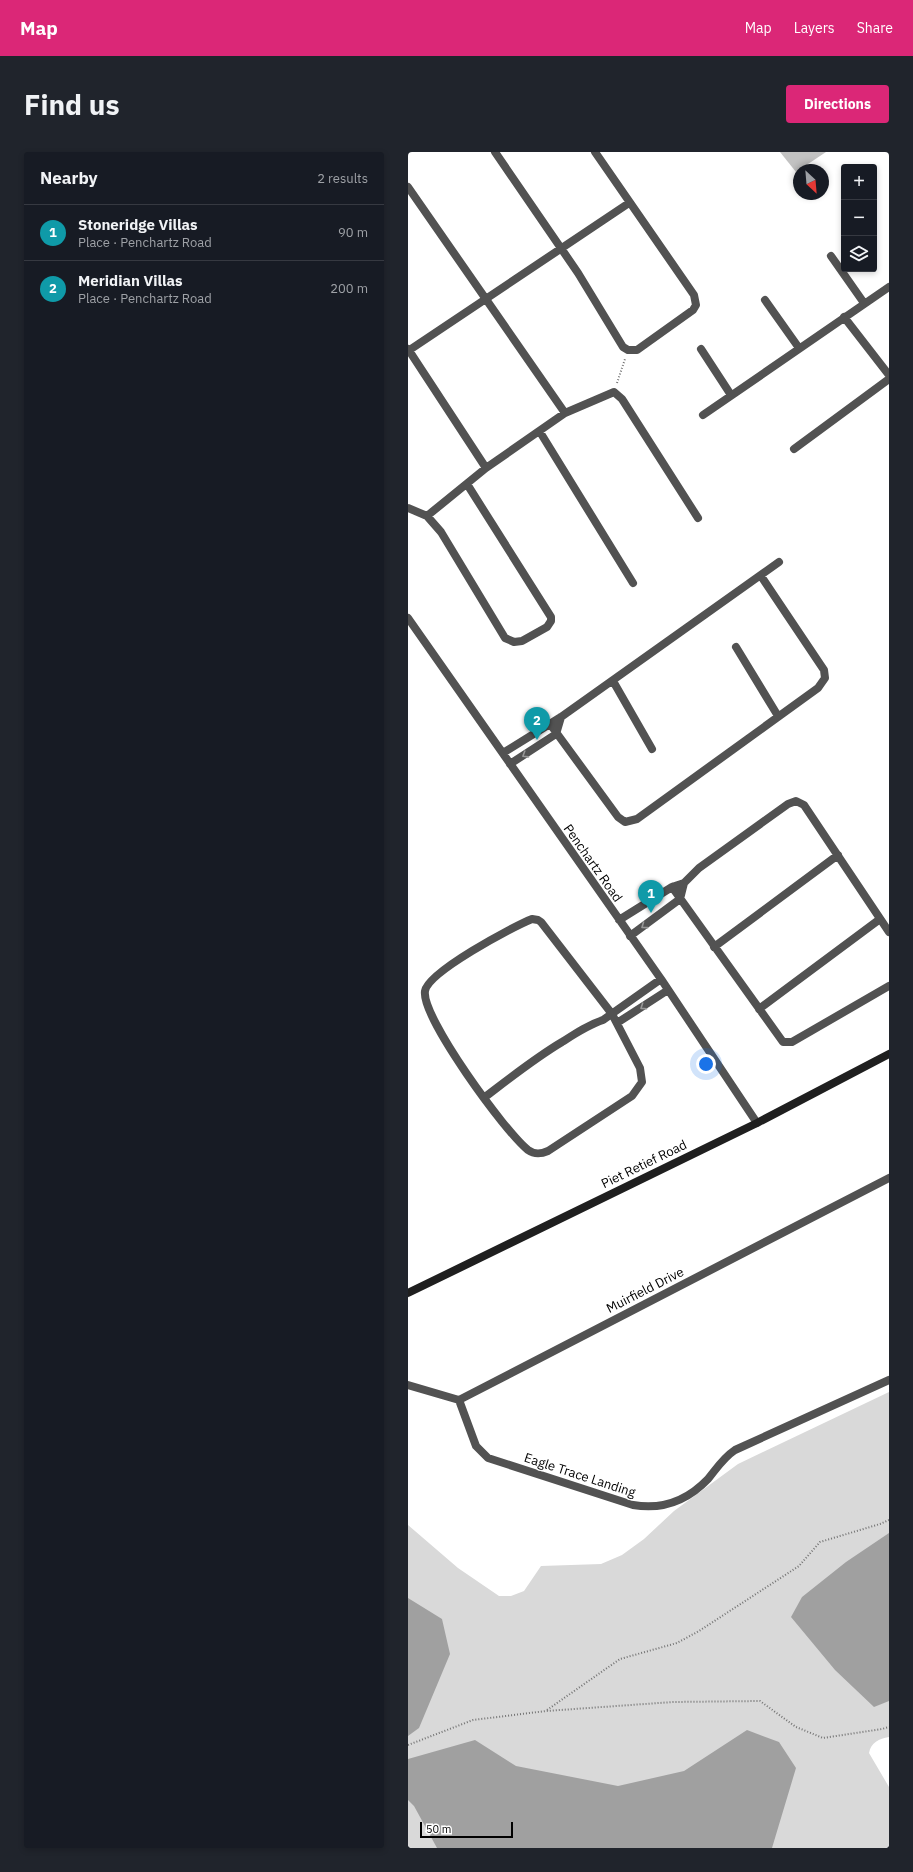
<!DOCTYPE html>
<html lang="en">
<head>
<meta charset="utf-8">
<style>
	:root { --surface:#171b24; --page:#20242c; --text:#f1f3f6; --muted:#9ea1a6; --line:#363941; --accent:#db2777 }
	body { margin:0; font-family:"IBM Plex Sans",sans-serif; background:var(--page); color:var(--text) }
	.controls { position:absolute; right:12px; top:12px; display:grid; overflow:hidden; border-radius:4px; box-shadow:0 2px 6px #0003 }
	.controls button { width:36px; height:36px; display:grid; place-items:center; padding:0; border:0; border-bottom:1px solid var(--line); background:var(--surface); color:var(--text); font:20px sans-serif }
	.compass { position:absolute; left:385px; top:12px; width:36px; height:36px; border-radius:50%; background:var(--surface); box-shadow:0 2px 6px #0003; rotate:154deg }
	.scale { position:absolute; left:12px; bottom:10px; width:93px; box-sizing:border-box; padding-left:4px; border:2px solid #000; border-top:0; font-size:11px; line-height:14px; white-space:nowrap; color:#000; -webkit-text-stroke:3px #fff; paint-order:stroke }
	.you { position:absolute; left:298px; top:912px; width:14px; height:14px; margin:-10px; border:3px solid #fff; border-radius:50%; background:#1a73e8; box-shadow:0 0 0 6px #1a73e833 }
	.badge { display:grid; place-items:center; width:26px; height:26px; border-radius:50%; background:var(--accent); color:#fff; font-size:13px; font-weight:700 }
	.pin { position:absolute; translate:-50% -33px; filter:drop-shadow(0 1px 2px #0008) }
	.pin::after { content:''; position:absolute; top:21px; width:14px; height:12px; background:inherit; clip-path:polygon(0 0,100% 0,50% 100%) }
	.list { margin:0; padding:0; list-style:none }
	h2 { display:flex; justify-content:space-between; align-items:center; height:52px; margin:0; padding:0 16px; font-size:17px }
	h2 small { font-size:13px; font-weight:400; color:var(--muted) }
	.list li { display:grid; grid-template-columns:26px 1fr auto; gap:12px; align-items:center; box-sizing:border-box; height:56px; padding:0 16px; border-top:1px solid var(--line) }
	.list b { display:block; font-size:15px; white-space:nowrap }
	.list p { margin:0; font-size:13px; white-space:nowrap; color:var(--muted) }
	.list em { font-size:13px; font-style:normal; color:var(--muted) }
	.icon { flex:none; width:22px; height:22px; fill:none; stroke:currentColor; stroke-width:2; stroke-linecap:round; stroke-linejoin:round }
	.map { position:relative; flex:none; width:481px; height:1696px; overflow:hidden; border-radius:4px }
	header { display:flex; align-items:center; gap:24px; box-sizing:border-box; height:56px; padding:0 20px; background:var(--accent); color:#fff }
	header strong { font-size:19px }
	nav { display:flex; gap:22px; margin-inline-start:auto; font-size:14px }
	.intro { display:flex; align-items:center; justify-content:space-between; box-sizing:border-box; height:96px; padding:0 24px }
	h1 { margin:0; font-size:28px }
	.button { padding:10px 18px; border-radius:4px; background:var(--accent); color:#fff; font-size:14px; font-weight:700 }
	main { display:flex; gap:24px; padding:0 24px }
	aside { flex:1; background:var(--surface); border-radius:4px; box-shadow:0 2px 6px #0003 }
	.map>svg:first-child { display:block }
	.green { fill:#d9d9d9 }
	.water { fill:#a0a0a0 }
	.building { fill:#c2c2c2 }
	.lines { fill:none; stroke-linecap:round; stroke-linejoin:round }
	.path { stroke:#747474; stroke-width:2; stroke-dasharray:1 2; stroke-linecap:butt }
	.street { stroke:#525252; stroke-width:8 }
	.secondary { stroke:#1f1f1f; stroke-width:8 }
	.oneway { stroke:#979797 }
	.labels { text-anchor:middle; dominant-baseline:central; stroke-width:3; stroke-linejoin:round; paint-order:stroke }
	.street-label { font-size:13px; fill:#000; stroke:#fff }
</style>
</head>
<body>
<header>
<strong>Map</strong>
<nav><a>Map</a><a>Layers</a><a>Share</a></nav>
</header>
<div class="intro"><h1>Find us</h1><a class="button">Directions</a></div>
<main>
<aside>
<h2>Nearby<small>2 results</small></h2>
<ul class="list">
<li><span class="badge" style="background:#0f9aa8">1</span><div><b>Stoneridge Villas</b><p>Place · Penchartz Road</p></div><em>90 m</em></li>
<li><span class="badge" style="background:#0f9aa8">2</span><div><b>Meridian Villas</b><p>Place · Penchartz Road</p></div><em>200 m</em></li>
</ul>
</aside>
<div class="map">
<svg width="481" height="1696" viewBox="0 0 481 1696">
	<rect width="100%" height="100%" fill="#fff"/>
	<path class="green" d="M481 1240V1585C471 1587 463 1590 461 1601L481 1635V1696H0V1373L50 1416 91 1444H103L116 1439 133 1414 193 1412 214 1403 236 1387 266 1359 330 1312Z"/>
	<path class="water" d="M481 1381V1549L466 1555 427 1518 383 1465 394 1445 438 1410Z
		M0 1446 34 1467 42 1502 11 1576 0 1584Z
		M339 1578 371 1590 388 1616 364 1696H29L6 1654 0 1648V1607L67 1588 108 1614 210 1634 276 1619Z"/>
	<path class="building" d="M372 0H418L388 20Z"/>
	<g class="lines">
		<path class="path" d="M209 231 217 207
			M139 1558 212 1507 269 1491 291 1479 391 1414 412 1390 472 1372 481 1368
			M0 1593 65 1568 138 1559 265 1550 352 1549 388 1575 415 1586 474 1577 481 1575"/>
		<path class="street" d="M87 0 170 121 215 195 220 198H229L285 158 288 153 286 143 187 0
			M0 35 157 261
			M423 104 456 151
			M357 148 391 196
			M436 165 481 223
			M0 197 78 316
			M293 197 323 243
			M0 199 221 51
			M295 263 481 135
			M132 280 225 431
			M386 297 481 227
			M0 356 19 364 33 380 97 486 106 490 114 489 139 475 143 469V465L59 332
			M19 364 78 316 157 261 206 240 214 247 290 366
			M0 466 253 827 349 971
			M328 495 370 564
			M205 529 244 597
			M142 572 210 665 217 670 229 667 410 536 417 526 416 518 353 424
			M95 601 153 565 371 410
			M102 612 148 582 153 565
			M264 735 375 890H384L481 834
			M124 767 130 768 133 770 204 862 232 916 234 930 224 944 140 999C133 1002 127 1003 120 998 98 981 13 865 17 839 20 820 104 775 124 767Z
			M211 768 264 735 276 731 291 716 380 652 388 649 396 653 481 780
			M222 784 272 747 276 731
			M306 795 430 703
			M351 857 472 767
			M209 871 260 838
			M77 945C102 926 127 906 154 890 168 881 180 873 195 868L253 827
			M0 1233 51 1248 481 1026
			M51 1248 68 1294 80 1306 225 1353C254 1358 279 1349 300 1327 309 1316 315 1306 327 1298L481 1228"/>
		<path class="secondary" d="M0 1141 349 971 481 902"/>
	</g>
	<defs><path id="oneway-chevron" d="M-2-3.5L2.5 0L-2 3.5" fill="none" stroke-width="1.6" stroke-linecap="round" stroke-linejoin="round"/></defs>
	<g class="oneway">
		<use href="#oneway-chevron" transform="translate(117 603) rotate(148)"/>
		<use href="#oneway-chevron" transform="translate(236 774) rotate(144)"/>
		<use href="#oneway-chevron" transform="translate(235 855) rotate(146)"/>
	</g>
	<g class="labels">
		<g class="street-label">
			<text transform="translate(185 711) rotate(55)">Penchartz Road</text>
			<text transform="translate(236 1012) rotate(-26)">Piet Retief Road</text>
			<text transform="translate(237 1138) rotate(-27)">Muirfield Drive</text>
			<text transform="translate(172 1323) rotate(18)">Eagle Trace Landing</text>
		</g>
	</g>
</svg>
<div class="controls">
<button>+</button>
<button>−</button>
<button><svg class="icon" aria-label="layers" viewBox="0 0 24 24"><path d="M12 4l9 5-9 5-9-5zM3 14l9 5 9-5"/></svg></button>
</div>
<svg class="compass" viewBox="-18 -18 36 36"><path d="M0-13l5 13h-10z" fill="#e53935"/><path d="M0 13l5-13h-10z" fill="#9ea1a6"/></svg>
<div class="scale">50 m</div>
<div class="you"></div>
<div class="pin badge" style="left:243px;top:761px;background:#0f9aa8">1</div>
<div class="pin badge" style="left:129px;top:588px;background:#0f9aa8">2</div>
</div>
</main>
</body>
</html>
